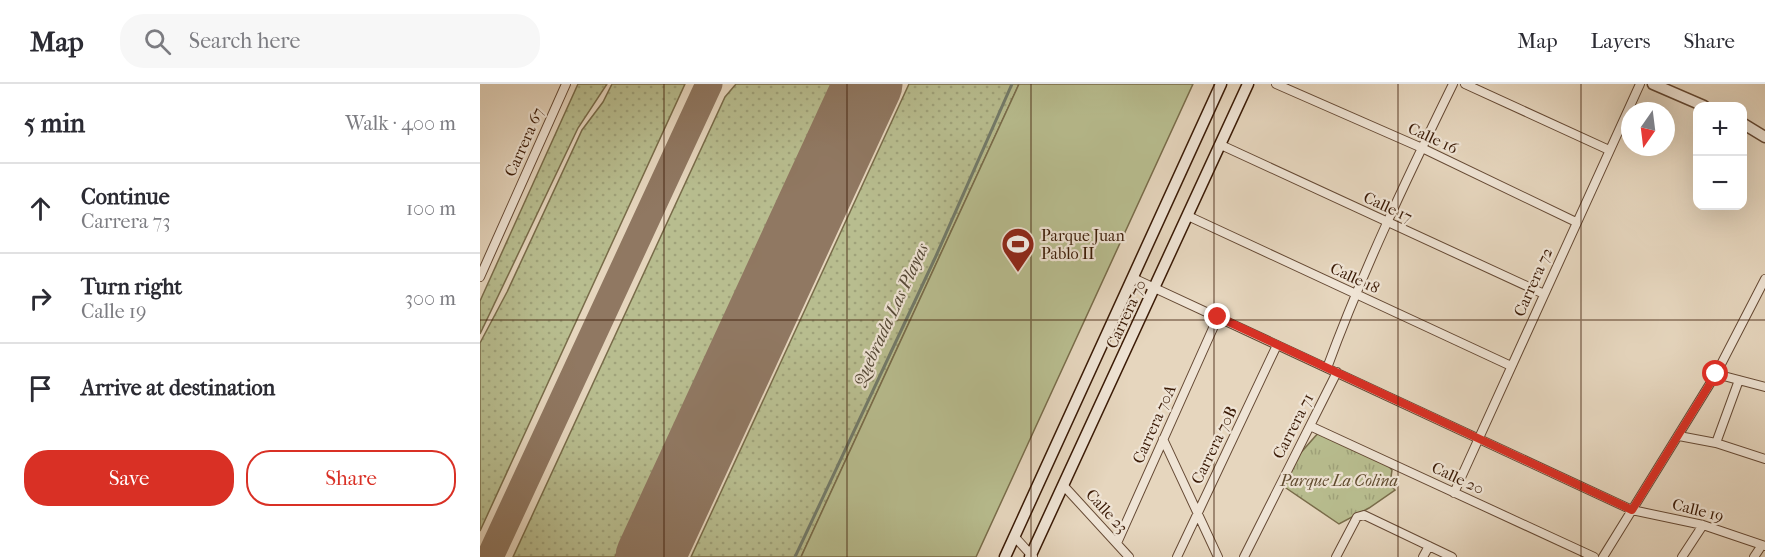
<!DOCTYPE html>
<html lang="en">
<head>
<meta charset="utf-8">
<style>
	:root { --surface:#fff; --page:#f7f7f7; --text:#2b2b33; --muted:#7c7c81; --line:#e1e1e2; --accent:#d93025 }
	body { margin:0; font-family:"IM FELL French Canon",serif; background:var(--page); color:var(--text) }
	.controls { position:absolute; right:18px; top:18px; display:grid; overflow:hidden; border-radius:12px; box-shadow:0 6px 24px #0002 }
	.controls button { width:54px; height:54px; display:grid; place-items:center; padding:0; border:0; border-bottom:2px solid var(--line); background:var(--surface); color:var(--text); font:30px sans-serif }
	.compass { position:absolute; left:1141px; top:18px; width:54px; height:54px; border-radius:50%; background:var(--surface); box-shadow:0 6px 24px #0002; rotate:194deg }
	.stop { position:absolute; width:18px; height:18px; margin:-14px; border:4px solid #d93025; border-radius:50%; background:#fff }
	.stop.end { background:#d93025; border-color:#fff; box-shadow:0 2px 6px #0008 }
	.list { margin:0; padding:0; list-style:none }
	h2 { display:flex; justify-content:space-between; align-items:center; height:78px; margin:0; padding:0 24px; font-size:26px }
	h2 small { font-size:20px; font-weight:400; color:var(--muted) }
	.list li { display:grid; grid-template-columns:39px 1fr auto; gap:18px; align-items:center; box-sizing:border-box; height:90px; padding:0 24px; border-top:2px solid var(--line) }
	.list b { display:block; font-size:22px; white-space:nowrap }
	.list p { margin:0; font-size:20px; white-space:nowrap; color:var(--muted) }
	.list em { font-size:20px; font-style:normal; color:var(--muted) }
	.actions { display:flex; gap:12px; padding:18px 24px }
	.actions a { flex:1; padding:14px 0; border:2px solid var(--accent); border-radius:24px; text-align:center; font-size:21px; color:var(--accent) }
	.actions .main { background:var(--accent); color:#fff }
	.icon { flex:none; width:33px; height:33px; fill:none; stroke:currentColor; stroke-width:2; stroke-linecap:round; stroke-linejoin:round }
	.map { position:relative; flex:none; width:1285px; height:473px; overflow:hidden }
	header { display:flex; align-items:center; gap:36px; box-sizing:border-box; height:84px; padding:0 30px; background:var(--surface); border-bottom:2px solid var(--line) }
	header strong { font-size:28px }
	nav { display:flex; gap:33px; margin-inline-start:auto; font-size:21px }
	.search { width:420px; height:54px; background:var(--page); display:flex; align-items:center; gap:15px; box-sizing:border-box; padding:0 21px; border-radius:24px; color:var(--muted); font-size:22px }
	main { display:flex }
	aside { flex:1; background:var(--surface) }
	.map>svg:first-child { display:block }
	.grass { fill:url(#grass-dots); stroke:#796c4a; stroke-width:1.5 }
	.park { fill:url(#park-tufts); stroke:#796c4a; stroke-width:1.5 }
	.pitch { fill:#b8bd8f; stroke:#796c4a; stroke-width:1.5 }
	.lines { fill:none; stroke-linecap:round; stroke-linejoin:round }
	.stream { stroke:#727a69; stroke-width:3 }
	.taxiway { stroke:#907862; stroke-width:27 }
	.runway { stroke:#907862; stroke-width:69 }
	.minor-casing { stroke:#654934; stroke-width:10 }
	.tertiary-casing { stroke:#654934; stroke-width:13 }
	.secondary-casing { stroke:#3a1a06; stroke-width:13 }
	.minor { stroke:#efe4d5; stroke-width:8 }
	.tertiary { stroke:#efe4d5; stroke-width:10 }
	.secondary { stroke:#efe4d5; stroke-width:10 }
	.route { stroke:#d93025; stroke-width:8 }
	.grid { fill:none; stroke:#3a1a06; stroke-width:1.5; stroke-opacity:0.55 }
	.labels { text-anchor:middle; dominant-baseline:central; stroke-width:4.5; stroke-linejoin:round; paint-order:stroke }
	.street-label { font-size:16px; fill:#3a1a06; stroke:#efe4d5 }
	.poi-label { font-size:16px; fill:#3a1a06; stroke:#efe4d5; text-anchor:start }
	.park-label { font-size:16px; font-style:italic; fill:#604b2f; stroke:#efe4d5 }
	.water-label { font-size:18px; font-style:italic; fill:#564a38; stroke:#efe4d5 }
</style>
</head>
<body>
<header>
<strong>Map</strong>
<div class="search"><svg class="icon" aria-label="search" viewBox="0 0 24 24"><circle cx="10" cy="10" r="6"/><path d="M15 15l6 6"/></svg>Search here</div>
<nav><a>Map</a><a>Layers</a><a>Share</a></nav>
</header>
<main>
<aside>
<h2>5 min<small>Walk · 400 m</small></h2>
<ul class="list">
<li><svg class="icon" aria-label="ahead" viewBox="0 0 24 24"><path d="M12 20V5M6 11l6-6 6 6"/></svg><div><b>Continue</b><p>Carrera 73</p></div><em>100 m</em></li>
<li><svg class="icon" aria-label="right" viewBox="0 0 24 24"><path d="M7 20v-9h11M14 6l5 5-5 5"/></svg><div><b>Turn right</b><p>Calle 19</p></div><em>300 m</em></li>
<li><svg class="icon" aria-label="arrive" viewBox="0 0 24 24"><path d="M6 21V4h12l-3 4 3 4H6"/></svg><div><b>Arrive at destination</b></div></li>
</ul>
<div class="actions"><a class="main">Save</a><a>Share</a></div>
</aside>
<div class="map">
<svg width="1285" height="473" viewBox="0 0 1285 473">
	<defs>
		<pattern id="grass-dots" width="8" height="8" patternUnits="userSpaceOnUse" patternTransform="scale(1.5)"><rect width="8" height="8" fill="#b8bd8f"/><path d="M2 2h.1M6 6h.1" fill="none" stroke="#9fa27a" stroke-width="1.8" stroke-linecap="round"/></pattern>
		<pattern id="park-tufts" width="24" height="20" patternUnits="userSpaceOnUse" patternTransform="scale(1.5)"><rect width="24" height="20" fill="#b8bd8f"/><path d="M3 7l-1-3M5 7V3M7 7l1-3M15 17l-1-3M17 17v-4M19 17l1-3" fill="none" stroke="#9fa27a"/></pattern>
	</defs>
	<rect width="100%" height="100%" fill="#e6d6be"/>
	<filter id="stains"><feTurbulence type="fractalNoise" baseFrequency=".00333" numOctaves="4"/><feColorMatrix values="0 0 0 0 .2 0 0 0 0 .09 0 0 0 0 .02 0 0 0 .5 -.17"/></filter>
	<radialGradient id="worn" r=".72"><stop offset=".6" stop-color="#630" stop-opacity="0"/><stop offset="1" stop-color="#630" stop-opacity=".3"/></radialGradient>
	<path class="grass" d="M98 0H127L98 44 0 250V217Z
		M132 0H205L0 447V259L27 208 102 46 123 18Z
		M256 0H352L135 473H33L245 13Z
		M429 0H539L321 473H211Z"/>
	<path class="park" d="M840 347 903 376 912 386 910 400 915 406 889 424 859 440 806 404 804 402 817 373Z"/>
	<path class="pitch" d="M539 0H713L496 473H321Z"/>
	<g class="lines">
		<path class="stream" d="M315 473 456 172 532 0"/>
		<path class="taxiway" d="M10 473 229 0"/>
		<path class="runway" d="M170 473 388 0"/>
		<defs>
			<path id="minor" d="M796 0 942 64 1096 138
				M985 0 1129 66
				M741 61 1064 210
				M708 132 1031 282
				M0 193 86 0
				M653 194 1152 426 1223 441 1285 462
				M847 284C883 186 927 94 973 0
				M1236 290 1285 303
				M830 342 1114 473
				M1199 352 1236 359 1285 375
				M683 355 738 473
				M1236 359 1259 296
				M583 401 649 473
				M974 409 1160 0
				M534 452 553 473
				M637 459 738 233
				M697 473 797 261
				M764 473 857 288
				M856 473 877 433 884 431 972 473
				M943 473 949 462
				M1123 473 1236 290 1285 195
				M1202 473 1223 441
				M1274 473 1282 461"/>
			<path id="tertiary" d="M1173 0 1224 22
				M1262 39 1285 53"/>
			<path id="secondary" d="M525 473 741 0
				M550 473 768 0"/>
		</defs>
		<use href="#minor" class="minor-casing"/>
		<use href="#tertiary" class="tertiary-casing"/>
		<use href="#secondary" class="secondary-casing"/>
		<use href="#minor" class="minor"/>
		<use href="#tertiary" class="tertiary"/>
		<use href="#secondary" class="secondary"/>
	</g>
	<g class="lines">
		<path class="route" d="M738 233 1152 426 1236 290"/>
	</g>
	<path class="grid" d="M184 0V473M367 0V473M551 0V473M734 0V473M918 0V473M1101 0V473M0 236H1285"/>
	<defs>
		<symbol id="stadium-pin" viewBox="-11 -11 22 30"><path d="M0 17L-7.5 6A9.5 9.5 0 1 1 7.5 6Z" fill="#8f2418" stroke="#efe4d5"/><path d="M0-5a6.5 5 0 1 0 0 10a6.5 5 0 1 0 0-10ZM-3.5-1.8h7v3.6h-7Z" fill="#fff"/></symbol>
	</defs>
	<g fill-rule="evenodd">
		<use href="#stadium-pin" x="519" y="141" width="38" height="52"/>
	</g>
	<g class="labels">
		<g class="street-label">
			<text transform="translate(953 54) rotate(25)">Calle 16</text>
			<text transform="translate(44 58) rotate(-66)">Carrera 67</text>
			<text transform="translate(908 123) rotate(25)">Calle 17</text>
			<text transform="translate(875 194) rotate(25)">Calle 18</text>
			<text transform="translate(1053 198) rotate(-66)">Carrera 72</text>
			<text transform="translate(646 230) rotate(-65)">Carrera 70</text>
			<text transform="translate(674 340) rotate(-66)">Carrera 70A</text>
			<text transform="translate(813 342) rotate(-63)">Carrera 71</text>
			<text transform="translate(734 361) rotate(-64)">Carrera 70B</text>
			<text transform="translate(978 394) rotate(25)">Calle 20</text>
			<text transform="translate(1218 426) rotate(14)">Calle 19</text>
			<text transform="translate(627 427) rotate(47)">Calle 23</text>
		</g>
		<g class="poi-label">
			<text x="561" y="151">Parque Juan<tspan x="561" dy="18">Pablo II</tspan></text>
		</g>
		<g class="park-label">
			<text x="859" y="396">Parque La Colina</text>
		</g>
		<g class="water-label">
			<text transform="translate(411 231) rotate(-65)">Quebrada Las Playas</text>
		</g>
	</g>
	<rect width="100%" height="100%" filter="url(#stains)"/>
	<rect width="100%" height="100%" fill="url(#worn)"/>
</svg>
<div class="controls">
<button>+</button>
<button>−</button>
</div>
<svg class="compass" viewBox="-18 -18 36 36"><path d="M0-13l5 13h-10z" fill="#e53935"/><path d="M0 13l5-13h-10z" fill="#7c7c81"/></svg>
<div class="stop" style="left:1236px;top:290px"></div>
<div class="stop end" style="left:738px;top:233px"></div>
</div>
</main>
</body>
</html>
